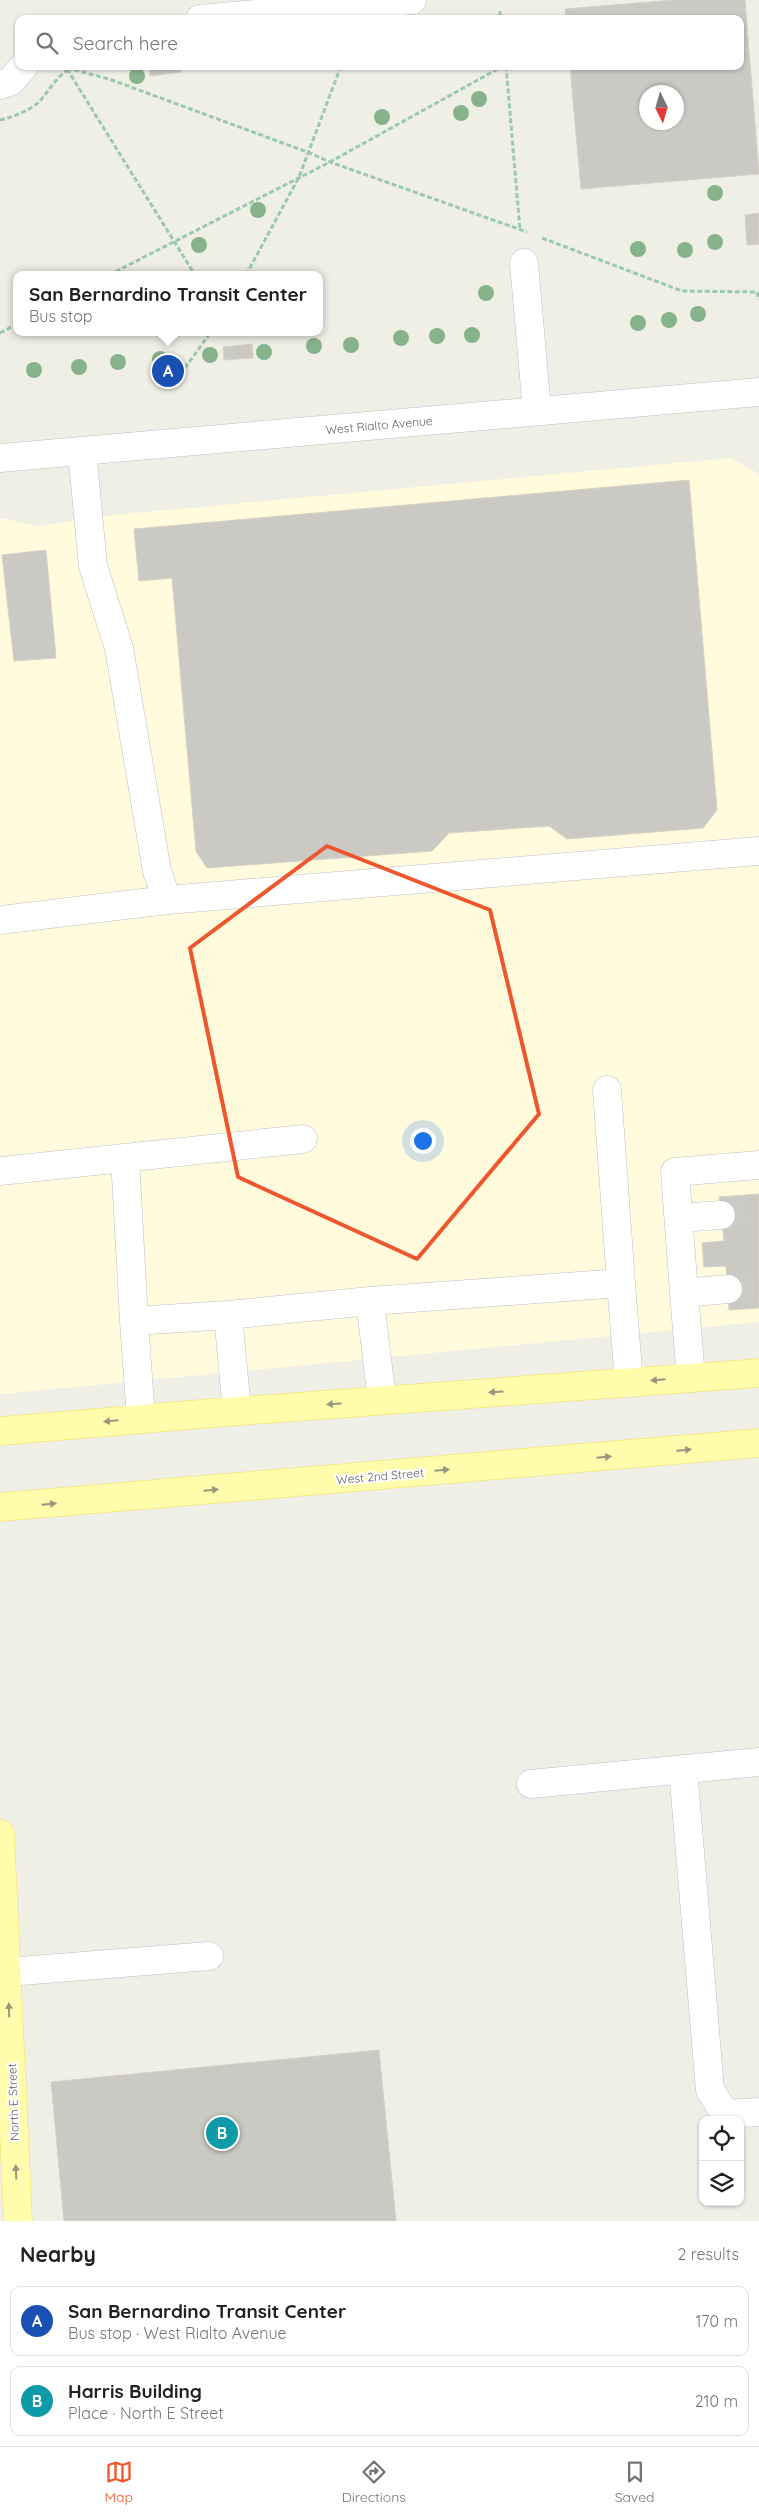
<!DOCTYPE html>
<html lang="en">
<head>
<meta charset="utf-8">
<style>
	:root { --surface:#fff; --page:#f2f2f2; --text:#202124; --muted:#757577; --line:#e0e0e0; --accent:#ee562e }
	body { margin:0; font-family:Quicksand,sans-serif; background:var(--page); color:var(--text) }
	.controls { position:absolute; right:15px; bottom:15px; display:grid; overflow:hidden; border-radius:10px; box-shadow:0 1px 4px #0004 }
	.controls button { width:45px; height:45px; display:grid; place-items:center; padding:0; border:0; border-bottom:1px solid var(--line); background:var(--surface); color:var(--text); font:25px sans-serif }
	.compass { position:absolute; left:639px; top:85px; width:45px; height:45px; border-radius:50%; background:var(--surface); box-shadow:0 1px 4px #0004; rotate:175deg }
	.you { position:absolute; left:422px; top:1140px; width:18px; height:18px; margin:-12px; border:4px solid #fff; border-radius:50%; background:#1a73e8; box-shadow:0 0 0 8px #1a73e833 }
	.badge { display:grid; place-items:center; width:32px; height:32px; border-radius:50%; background:var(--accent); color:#fff; font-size:16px; font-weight:700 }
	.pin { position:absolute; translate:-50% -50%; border:2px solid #fff; box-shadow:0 1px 5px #0006 }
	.popup { position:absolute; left:13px; top:271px; width:310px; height:65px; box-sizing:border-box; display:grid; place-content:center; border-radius:10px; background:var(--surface); filter:drop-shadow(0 1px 4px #0005); font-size:16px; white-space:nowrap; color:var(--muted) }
	.popup b { font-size:19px; color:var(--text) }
	.popup::after { content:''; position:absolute; left:50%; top:100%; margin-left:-10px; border:10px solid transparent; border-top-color:var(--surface) }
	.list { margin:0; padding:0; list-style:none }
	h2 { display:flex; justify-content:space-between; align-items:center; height:65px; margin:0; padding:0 20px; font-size:21px }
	h2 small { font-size:16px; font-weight:400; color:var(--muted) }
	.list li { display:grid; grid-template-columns:32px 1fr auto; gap:15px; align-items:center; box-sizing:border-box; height:70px; margin:0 10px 10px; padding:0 10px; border:1px solid var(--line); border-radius:10px }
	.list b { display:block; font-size:19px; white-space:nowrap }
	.list p { margin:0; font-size:16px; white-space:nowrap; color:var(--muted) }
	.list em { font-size:16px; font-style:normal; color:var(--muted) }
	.icon { flex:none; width:28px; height:28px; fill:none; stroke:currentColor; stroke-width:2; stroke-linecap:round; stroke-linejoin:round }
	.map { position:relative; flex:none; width:759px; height:2221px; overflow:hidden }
	.search { position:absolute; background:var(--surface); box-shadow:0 1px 4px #0004; left:15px; right:15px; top:15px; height:55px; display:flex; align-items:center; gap:12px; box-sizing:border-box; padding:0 18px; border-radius:10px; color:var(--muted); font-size:19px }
	.sheet { height:225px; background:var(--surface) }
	nav { display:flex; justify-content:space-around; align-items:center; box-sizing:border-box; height:70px; border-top:1px solid var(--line); background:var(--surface); font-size:14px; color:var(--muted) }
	nav a { display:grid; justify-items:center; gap:2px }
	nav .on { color:var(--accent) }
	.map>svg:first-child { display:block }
	.commercial { fill:#fffbdc }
	.building { fill:#cbc9c3; stroke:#d5d2c4; fill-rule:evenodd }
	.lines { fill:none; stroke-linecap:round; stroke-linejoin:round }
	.minor-tunnel { stroke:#cbcbc6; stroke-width:28; stroke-dasharray:28 14; stroke-linecap:butt }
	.minor-casing { stroke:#bdbec4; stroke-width:29 }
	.major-casing { stroke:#f5de5a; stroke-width:29 }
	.path { stroke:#9bc9ae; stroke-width:3; stroke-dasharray:5 2.5; stroke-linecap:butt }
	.minor { stroke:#fff; stroke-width:28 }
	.major { stroke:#fffdac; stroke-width:28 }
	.tree { fill:#87b38b }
	.oneway { fill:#96977e }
	.marked { fill:none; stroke:#ee562e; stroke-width:4; stroke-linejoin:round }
	.labels { text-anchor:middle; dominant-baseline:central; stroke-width:4; stroke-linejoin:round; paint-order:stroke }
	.street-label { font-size:12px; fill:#5d6066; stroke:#fff }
</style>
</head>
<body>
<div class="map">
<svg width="759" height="2221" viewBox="0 0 759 2221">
	<rect width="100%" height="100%" fill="#f0efe6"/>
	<path class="commercial" d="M731 458 759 474V1322L0 1394V518L38 526 114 515Z"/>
	<path class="building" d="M673 0H745L759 174 581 189 570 66H740V19H566L565 9ZM646 92H676V122H646Z
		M149 66H180L181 72 150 76Z
		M759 213V244L747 245 745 215Z
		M252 344 253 358 224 360 223 347Z
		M689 480 717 810 703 828 567 839 549 826 449 833 432 851 207 868 196 851 172 578 139 581 134 529Z
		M46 550 56 658 14 661 2 555Z
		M759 1194V1308L729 1310 726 1266 704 1267 702 1243 724 1241 719 1197Z
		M379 2050 396 2221H64L51 2082Z"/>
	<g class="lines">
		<path class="minor-tunnel" d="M721 1215 759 1212
			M728 1289 759 1287"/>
		<defs>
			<path id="minor" d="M200 19 412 0
				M0 85 11 81 24 66
				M524 263 537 411
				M82 451 93 566 119 648 157 871 167 900 759 851
				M0 458 759 392
				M0 920 167 900
				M607 1090 621 1283
				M125 1158 134 1321
				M0 1171 303 1139
				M679 1218 721 1215
				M684 1293 675 1172 759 1165
				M691 1378 684 1293 728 1289
				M382 1400 370 1301 621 1283 629 1383
				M237 1411 228 1315 370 1301
				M141 1419 134 1321 228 1315
				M683 1769 710 2090 725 2114 759 2112
				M531 1784 759 1762
				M8 1972 209 1956"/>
			<path id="major" d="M0 1431 212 1413 759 1373
				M0 1507 759 1443
				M0 1834 18 2221"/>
		</defs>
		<use href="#minor" class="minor-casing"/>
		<use href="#major" class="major-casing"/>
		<path class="path" d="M500 11V19
			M506 66 520 230
			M67 68 109 79 310 153 330 162 527 232
			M67 69 195 275
			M0 120C13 117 29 111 39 102 52 88 59 70 78 66
			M542 238 682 291 757 292 759 300
			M109 275 330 162 503 66
			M246 275 299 177 341 66
			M0 333 17 324
			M185 368 211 332"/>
		<use href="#minor" class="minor"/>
		<use href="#major" class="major"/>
	</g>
	<g class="tree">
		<circle cx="137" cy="76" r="8"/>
		<circle cx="479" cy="99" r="8"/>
		<circle cx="461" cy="113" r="8"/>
		<circle cx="382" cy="117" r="8"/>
		<circle cx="715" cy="193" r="8"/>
		<circle cx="258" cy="210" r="8"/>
		<circle cx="715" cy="242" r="8"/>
		<circle cx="199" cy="245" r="8"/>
		<circle cx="638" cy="249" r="8"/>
		<circle cx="685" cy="250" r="8"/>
		<circle cx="486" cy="293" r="8"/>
		<circle cx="698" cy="314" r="8"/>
		<circle cx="669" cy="320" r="8"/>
		<circle cx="638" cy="323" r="8"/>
		<circle cx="472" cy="335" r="8"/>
		<circle cx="437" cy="336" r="8"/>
		<circle cx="401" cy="338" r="8"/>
		<circle cx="351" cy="345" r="8"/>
		<circle cx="314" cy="346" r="8"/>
		<circle cx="264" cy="352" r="8"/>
		<circle cx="210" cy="355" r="8"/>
		<circle cx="160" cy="359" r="8"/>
		<circle cx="118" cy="362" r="8"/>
		<circle cx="79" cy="367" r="8"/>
		<circle cx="34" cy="370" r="8"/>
	</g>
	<defs><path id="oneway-solid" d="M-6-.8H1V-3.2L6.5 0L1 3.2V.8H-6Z" transform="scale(1.25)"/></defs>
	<g class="oneway">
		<use href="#oneway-solid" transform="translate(658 1380) rotate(175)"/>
		<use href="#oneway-solid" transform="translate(496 1392) rotate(176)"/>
		<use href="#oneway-solid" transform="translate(334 1404) rotate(176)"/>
		<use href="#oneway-solid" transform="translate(111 1421) rotate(175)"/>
		<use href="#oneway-solid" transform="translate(684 1450) rotate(-5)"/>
		<use href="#oneway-solid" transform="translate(604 1457) rotate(-5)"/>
		<use href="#oneway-solid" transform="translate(442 1470) rotate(-5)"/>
		<use href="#oneway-solid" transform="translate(211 1490) rotate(-5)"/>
		<use href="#oneway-solid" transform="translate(49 1504) rotate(-5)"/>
		<use href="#oneway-solid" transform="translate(9 2010) rotate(-92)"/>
		<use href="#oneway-solid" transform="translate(16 2172) rotate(-92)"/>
	</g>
	<path class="marked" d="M327 846 490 910 539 1114 417 1259 238 1177 190 948Z"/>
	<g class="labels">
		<g class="street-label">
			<text transform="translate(379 425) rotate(-5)">West Rialto Avenue</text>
			<text transform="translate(380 1476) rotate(-5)">West 2nd Street</text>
			<text transform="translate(13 2102) rotate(-92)">North E Street</text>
		</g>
	</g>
</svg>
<div class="controls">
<button><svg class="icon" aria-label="locate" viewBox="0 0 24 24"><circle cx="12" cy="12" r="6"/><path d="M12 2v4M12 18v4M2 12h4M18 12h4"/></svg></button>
<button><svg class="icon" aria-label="layers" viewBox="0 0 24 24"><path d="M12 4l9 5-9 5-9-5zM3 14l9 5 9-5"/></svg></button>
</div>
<svg class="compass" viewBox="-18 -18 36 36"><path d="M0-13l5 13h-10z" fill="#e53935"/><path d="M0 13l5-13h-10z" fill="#757577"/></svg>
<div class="you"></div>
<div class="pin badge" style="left:168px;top:371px;background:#1a4fb4">A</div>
<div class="popup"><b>San Bernardino Transit Center</b>Bus stop</div>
<div class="pin badge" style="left:222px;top:2133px;background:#0f9aa8">B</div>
<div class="search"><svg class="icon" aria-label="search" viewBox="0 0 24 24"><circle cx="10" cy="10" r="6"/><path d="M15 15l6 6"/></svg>Search here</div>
</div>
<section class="sheet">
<h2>Nearby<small>2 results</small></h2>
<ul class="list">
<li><span class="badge" style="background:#1a4fb4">A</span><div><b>San Bernardino Transit Center</b><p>Bus stop · West Rialto Avenue</p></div><em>170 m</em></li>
<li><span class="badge" style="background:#0f9aa8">B</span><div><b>Harris Building</b><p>Place · North E Street</p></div><em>210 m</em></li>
</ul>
</section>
<nav>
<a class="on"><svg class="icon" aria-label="map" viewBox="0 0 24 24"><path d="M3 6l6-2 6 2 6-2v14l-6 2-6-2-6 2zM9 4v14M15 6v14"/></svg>Map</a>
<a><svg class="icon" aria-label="directions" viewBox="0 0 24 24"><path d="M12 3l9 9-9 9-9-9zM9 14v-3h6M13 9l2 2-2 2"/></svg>Directions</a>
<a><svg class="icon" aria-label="saved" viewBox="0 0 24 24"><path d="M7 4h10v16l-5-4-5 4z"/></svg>Saved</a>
</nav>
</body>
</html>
